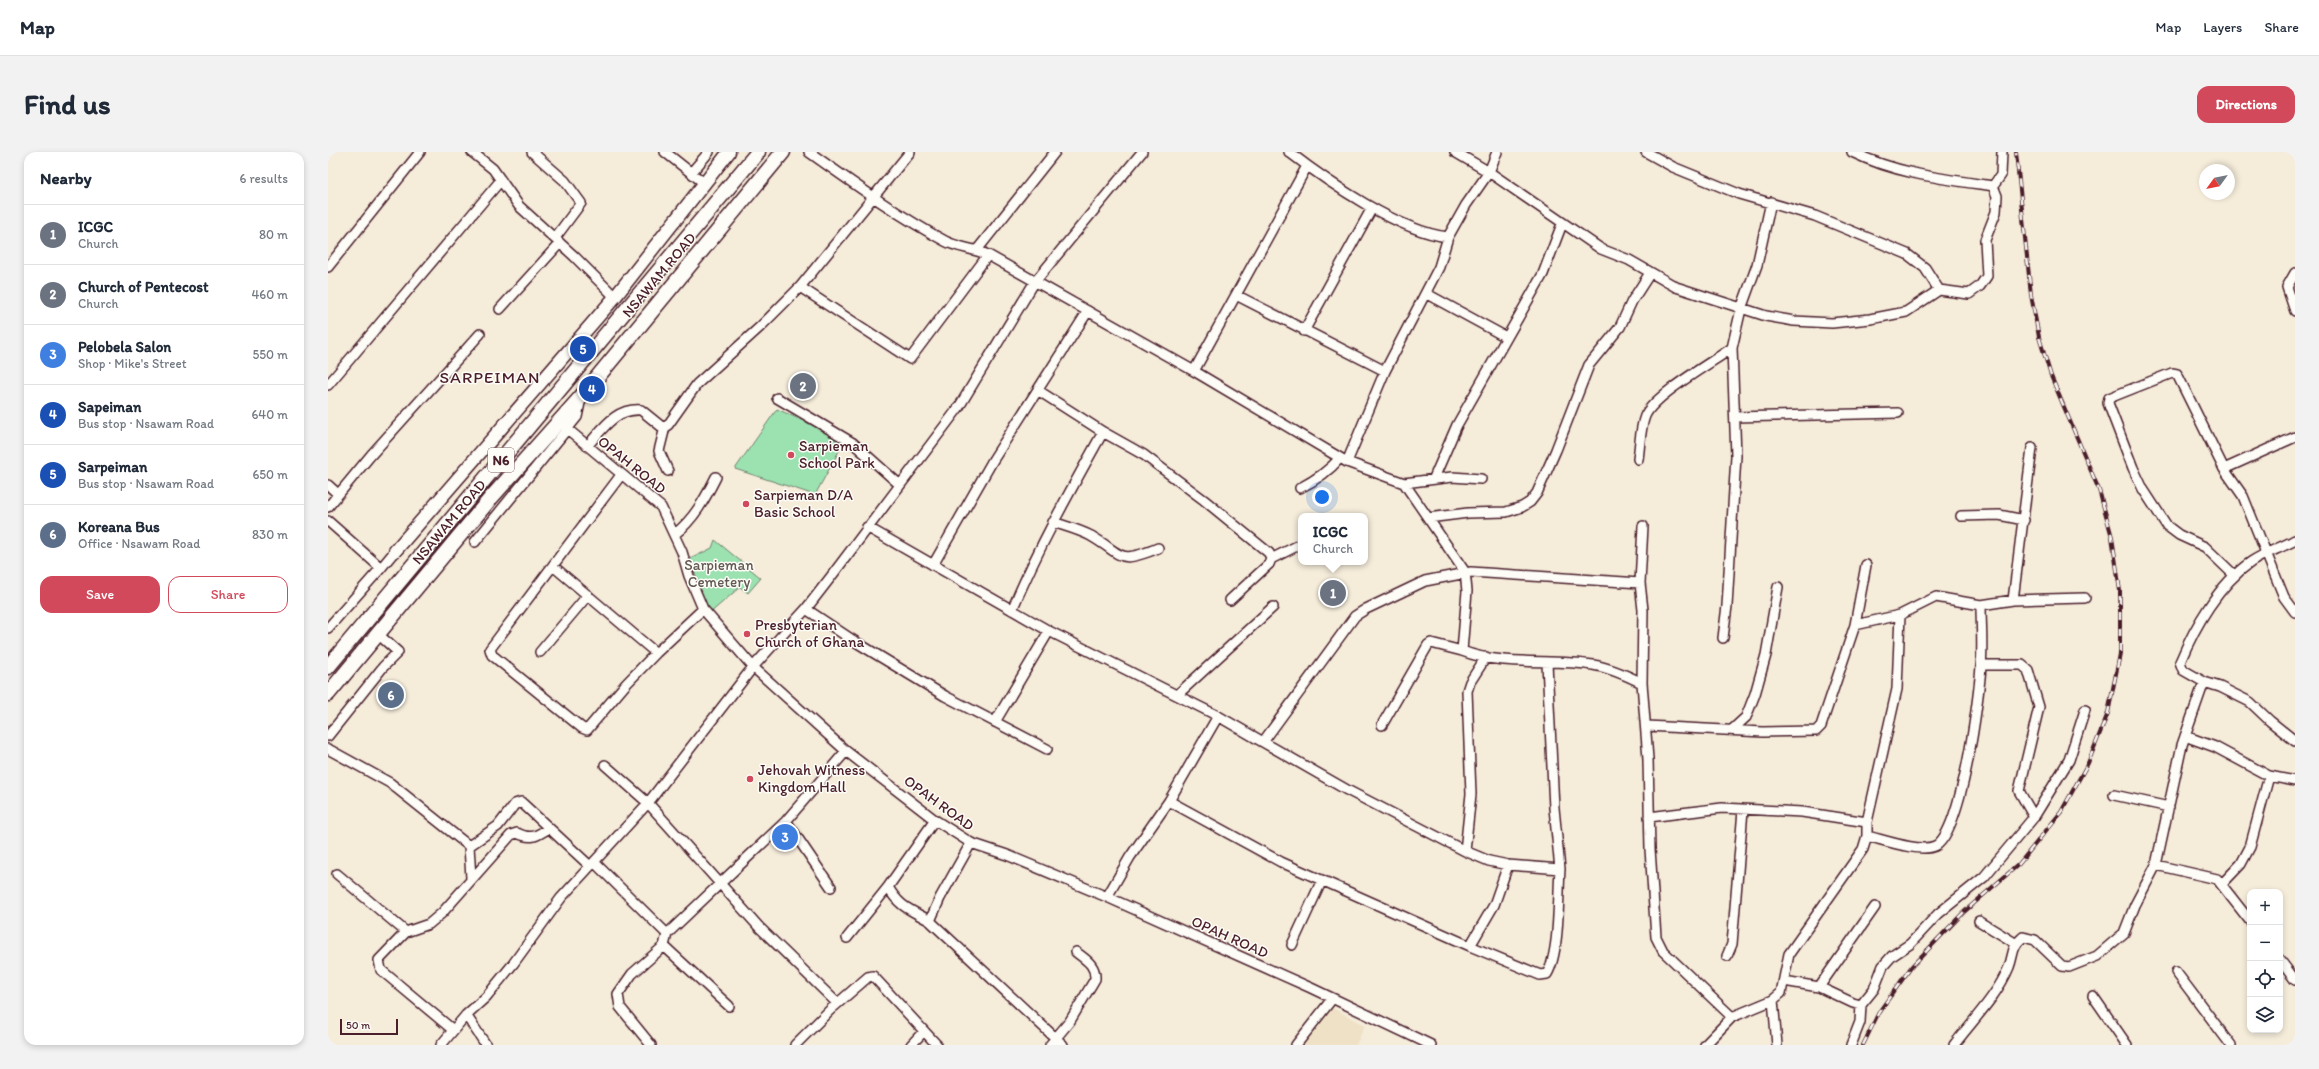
<!DOCTYPE html>
<html lang="en">
<head>
<meta charset="utf-8">
<style>
	:root { --surface:#fff; --page:#f2f2f3; --text:#1f2937; --muted:#747a83; --line:#e0e1e3; --accent:#d1495b }
	body { margin:0; font-family:Itim,sans-serif; background:var(--page); color:var(--text) }
	.controls { position:absolute; right:12px; bottom:12px; display:grid; overflow:hidden; border-radius:8px; box-shadow:0 2px 6px #0003 }
	.controls button { width:36px; height:36px; display:grid; place-items:center; padding:0; border:0; border-bottom:1px solid var(--line); background:var(--surface); color:var(--text); font:20px sans-serif }
	.compass { position:absolute; left:1871px; top:12px; width:36px; height:36px; border-radius:50%; background:var(--surface); box-shadow:0 2px 6px #0003; rotate:237deg }
	.scale { position:absolute; left:12px; bottom:10px; width:58px; box-sizing:border-box; padding-left:4px; border:2px solid #4a1f2b; border-top:0; font-size:11px; line-height:14px; white-space:nowrap; color:#4a1f2b; -webkit-text-stroke:3px #fdfcf7; paint-order:stroke }
	.you { position:absolute; left:994px; top:345px; width:14px; height:14px; margin:-10px; border:3px solid #fff; border-radius:50%; background:#1a73e8; box-shadow:0 0 0 6px #1a73e833 }
	.badge { display:grid; place-items:center; width:26px; height:26px; border-radius:50%; background:var(--accent); color:#fff; font-size:13px; font-weight:700 }
	.pin { position:absolute; translate:-50% -50%; border:2px solid #fff; box-shadow:0 1px 4px #0006 }
	.popup { position:absolute; left:970px; top:361px; width:70px; height:52px; box-sizing:border-box; display:grid; place-content:center; border-radius:8px; background:var(--surface); filter:drop-shadow(0 1px 3px #0005); font-size:13px; white-space:nowrap; color:var(--muted) }
	.popup b { font-size:15px; color:var(--text) }
	.popup::after { content:''; position:absolute; left:50%; top:100%; margin-left:-8px; border:8px solid transparent; border-top-color:var(--surface) }
	.list { margin:0; padding:0; list-style:none }
	h2 { display:flex; justify-content:space-between; align-items:center; height:52px; margin:0; padding:0 16px; font-size:17px }
	h2 small { font-size:13px; font-weight:400; color:var(--muted) }
	.list li { display:grid; grid-template-columns:26px 1fr auto; gap:12px; align-items:center; box-sizing:border-box; height:60px; padding:0 16px; border-top:1px solid var(--line) }
	.list b { display:block; font-size:15px; white-space:nowrap }
	.list p { margin:0; font-size:13px; white-space:nowrap; color:var(--muted) }
	.list em { font-size:13px; font-style:normal; color:var(--muted) }
	.actions { display:flex; gap:8px; padding:12px 16px }
	.actions a { flex:1; padding:9px 0; border:1px solid var(--accent); border-radius:12px; text-align:center; font-size:14px; color:var(--accent) }
	.actions .main { background:var(--accent); color:#fff }
	.icon { flex:none; width:22px; height:22px; fill:none; stroke:currentColor; stroke-width:2; stroke-linecap:round; stroke-linejoin:round }
	.map { position:relative; flex:none; width:1967px; height:893px; overflow:hidden; border-radius:12px }
	header { display:flex; align-items:center; gap:24px; box-sizing:border-box; height:56px; padding:0 20px; background:var(--surface); border-bottom:1px solid var(--line) }
	header strong { font-size:19px }
	nav { display:flex; gap:22px; margin-inline-start:auto; font-size:14px }
	.intro { display:flex; align-items:center; justify-content:space-between; box-sizing:border-box; height:96px; padding:0 24px }
	h1 { margin:0; font-size:28px }
	.button { padding:10px 18px; border-radius:12px; background:var(--accent); color:#fff; font-size:14px; font-weight:700 }
	main { display:flex; gap:24px; padding:0 24px }
	aside { flex:1; background:var(--surface); border-radius:12px; box-shadow:0 2px 6px #0003 }
	.map>svg:first-child { display:block }
	.built { fill:#efe1c6 }
	.green { fill:#9be2b0; stroke:#72806e }
	.lines { fill:none; stroke-linecap:round; stroke-linejoin:round }
	.minor-casing { stroke:#4a1f2b; stroke-width:12 }
	.major-casing { stroke:#4a1f2b; stroke-width:15 }
	.highway-casing { stroke:#4a1f2b; stroke-width:17 }
	.minor { stroke:#fdfcf7; stroke-width:9 }
	.major { stroke:#fdfcf7; stroke-width:12 }
	.highway { stroke:#fdfcf7; stroke-width:14 }
	.rail-casing { stroke:#4a1f2b; stroke-width:4 }
	.rail { stroke:#fdfcf7; stroke-width:2.5; stroke-dasharray:8; stroke-linecap:butt }
	.poi-dot { fill:#d1495b; stroke:#fdfcf7; stroke-width:1.5 }
	.labels { text-anchor:middle; dominant-baseline:central; stroke-width:3; stroke-linejoin:round; paint-order:stroke }
	.shield { fill:#fdfcf7; stroke:#806168; stroke-width:1 }
	.shield-label { font-size:14px; font-weight:bold; fill:#4a1f2b }
	.street-label { font-size:15px; fill:#4a1f2b; stroke:#fdfcf7 }
	.poi-label { font-size:15px; fill:#4a1f2b; stroke:#fdfcf7; text-anchor:start }
	.park-label { font-size:15px; fill:#625a53; stroke:#fdfcf7 }
	.quarter-label { font-size:17px; letter-spacing:1px; fill:#4a1f2b; stroke:#fdfcf7 }
</style>
</head>
<body>
<header>
<strong>Map</strong>
<nav><a>Map</a><a>Layers</a><a>Share</a></nav>
</header>
<div class="intro"><h1>Find us</h1><a class="button">Directions</a></div>
<main>
<aside>
<h2>Nearby<small>6 results</small></h2>
<ul class="list">
<li><span class="badge" style="background:#6b7280">1</span><div><b>ICGC</b><p>Church</p></div><em>80 m</em></li>
<li><span class="badge" style="background:#6b7280">2</span><div><b>Church of Pentecost</b><p>Church</p></div><em>460 m</em></li>
<li><span class="badge" style="background:#3f7fe0">3</span><div><b>Pelobela Salon</b><p>Shop · Mike's Street</p></div><em>550 m</em></li>
<li><span class="badge" style="background:#1a4fb4">4</span><div><b>Sapeiman</b><p>Bus stop · Nsawam Road</p></div><em>640 m</em></li>
<li><span class="badge" style="background:#1a4fb4">5</span><div><b>Sarpeiman</b><p>Bus stop · Nsawam Road</p></div><em>650 m</em></li>
<li><span class="badge" style="background:#5c6f8a">6</span><div><b>Koreana Bus</b><p>Office · Nsawam Road</p></div><em>830 m</em></li>
</ul>
<div class="actions"><a class="main">Save</a><a>Share</a></div>
</aside>
<div class="map">
<svg width="1967" height="893" viewBox="0 0 1967 893">
	<rect width="100%" height="100%" fill="#f5ecda"/>
	<filter id="ink" filterUnits="userSpaceOnUse"><feTurbulence type="fractalNoise" baseFrequency=".025" numOctaves="2"/><feDisplacementMap in="SourceGraphic" scale="8" xChannelSelector="R" yChannelSelector="G"/><feConvolveMatrix kernelMatrix="1 2 1 2 8 2 1 2 1" color-interpolation-filters="sRGB"/></filter>
	<g filter="url(#ink)">
		<path class="built" d="M1004 856 1037 873 1028 893H973Z"/>
		<path class="green" d="M449 257 517 288 487 343 407 317Z
			M387 388 433 426 420 441 412 435 381 462 362 407 384 396Z"/>
		<g class="lines">
			<defs>
				<path id="minor" d="M144 0 165 17 191 54 246 104 287 145
					M204 0 237 29 253 51 227 86
					M337 0 376 31
					M481 0C525 31 569 63 617 89 630 96 646 96 660 103L866 219 1019 310 1076 331 1124 325 1153 327
					M961 0C1000 30 1072 80 1120 85
					M1127 0 1161 20 1273 97 1301 108 1348 135 1438 164 1466 169 1504 171 1542 167 1578 160 1611 138 1597 116 1579 102 1487 64 1411 42 1345 15 1318 0
					M1524 0C1569 22 1616 27 1665 34
					M363 21 381 0
					M1665 34 1673 23 1674 0
					M649 98 727 0
					M0 115 92 0
					M1967 121 1959 135 1967 159
					M472 135 582 207 660 103
					M1611 138 1641 142 1652 134 1659 124 1657 88 1668 60 1669 44 1665 34
					M1099 142 1178 185
					M908 143 1057 219
					M172 157 232 91
					M976 179 1044 56
					M866 219 979 14
					M0 233 173 28
					M711 239 775 280 816 303 876 348 941 401 943 407 941 412 902 448
					M449 246 525 291 572 333
					M1408 265 1570 261
					M231 270 333 355 354 400 361 424 375 457 425 515 518 599 607 668 643 691 679 703 779 745 983 836 1103 893
					M337 275 331 299 340 319
					M259 294C275 277 287 256 313 258L334 275 340 273 369 232 432 175 472 135 582 0
					M1310 307C1312 294 1312 276 1317 264 1326 243 1383 211 1404 196
					M1019 310 1057 219 1111 115 1120 85 1138 53 1161 20 1169 0
					M1896 317 1967 285
					M293 323 162 497 164 503 254 576 259 578 298 532 328 501
					M1106 326 1129 273 1215 122 1234 72
					M1076 331 1137 420 1139 439 1134 499C1176 515 1222 506 1265 513 1283 516 1298 523 1314 531
					M0 333 10 342
					M972 336C988 328 1000 320 1012 306
					M0 355 43 303 152 182
					M1633 364 1671 363 1696 368
					M1100 366 1140 361 1178 360 1194 355 1202 350 1209 341 1228 298 1261 213 1292 175 1304 149 1322 121
					M0 369 53 416 0 476
					M725 370C737 374 752 378 763 384 796 403 789 413 830 396
					M539 375 721 479 890 564 935 590 1027 464 1038 457 1097 429 1143 420 1312 431 1315 458 1314 531 1320 607 1322 697 1328 785 1335 799 1404 865 1377 893
					M347 382C366 367 377 347 388 325
					M1967 388C1953 396 1936 401 1923 410 1891 432 1867 474 1852 510L1855 518 1876 530 1892 535 1922 550 1942 569 1967 589
					M147 390 249 265 253 246
					M943 407 973 392
					M605 413 665 308 760 159
					M225 414 328 501 375 457
					M53 416 67 399
					M1906 423 1877 395 1851 383 1839 374 1815 337 1805 316 1780 251 1781 246 1844 221 1849 222 1896 317 1915 344 1956 445 1967 460
					M1312 431 1315 374
					M1685 448 1757 446
					M478 457 523 487 617 544 719 597
					M684 458C710 396 742 339 775 280
					M1527 473 1572 463 1608 445 1653 453 1685 448 1704 296
					M1395 486 1399 454 1408 304 1404 196 1413 157 1429 113 1443 50
					M212 500 260 443
					M1653 513H1694L1700 518 1711 555 1691 639 1706 665
					M849 543 945 455
					M667 570 721 479
					M1054 573 1100 493 1103 491 1134 499
					M1319 574 1435 580 1488 579 1493 574 1527 473 1538 413
					M1405 577 1418 565 1427 542 1438 503 1450 435
					M0 584 55 515 70 500 50 482
					M1857 584 1887 595 1941 624 1967 629
					M935 590 1019 638 1137 699 1161 709 1180 713 1232 717 1226 656 1219 511
					M0 597 62 631 141 694 143 726
					M277 613 320 651 431 775 509 851
					M1786 643 1841 655
					M841 649 953 710 1142 794 1166 753 1180 713
					M1321 665 1394 656 1474 660 1539 670
					M458 669 503 735
					M1539 684C1556 688 1592 701 1607 694 1634 681 1651 545 1653 514 1655 494 1653 473 1653 453
					M141 694 170 674 187 652 193 650 262 714
					M1137 699 1143 642 1139 539 1142 530 1158 505
					M266 710 339 782
					M1828 713 1889 727 1922 769
					M9 722 78 780
					M1894 732 1913 712 1922 695 1941 624
					M560 735C572 756 582 757 602 769L735 893
					M779 745 802 705 841 649 890 564
					M602 769 612 746 643 691
					M1651 769 1687 791
					M519 786 560 735 607 668
					M964 793 994 728
					M336 794 401 854
					M1142 794 1212 823 1219 822C1232 800 1230 744 1232 717
					M1399 804 1404 792 1415 658
					M1952 808 1967 828
					M1848 820 1903 893
					M1456 829 1491 835 1525 851 1533 853 1546 837 1555 814 1564 804 1582 792 1610 762 1656 725 1706 665 1741 608 1757 558
					M1491 835 1547 755
					M1765 844 1799 893
					M1445 848 1449 893
					M138 863 158 893
					M1404 865 1445 848 1453 841 1461 802 1535 697 1539 684V670L1569 537 1572 463
					M125 878 53 818 51 808 78 780 101 772 114 761 183 683 189 681C203 688 209 684 221 676
					M113 893 138 863 158 845 185 812 233 746 320 651 425 515 478 457 502 426 631 255 706 131 814 0
					M323 893 292 855 290 842 304 822 336 794 339 782 458 669 518 599
					M467 893 502 858 540 825 545 824 609 893
					M583 893 596 879
					M722 893 742 869 767 827C768 813 758 808 748 800
					M968 893 1004 847
					M1523 893 1532 870 1533 853
					M1626 893C1645 868 1669 844 1681 815 1686 802 1683 795 1695 785L1707 788 1734 814 1741 815 1769 804 1796 781 1807 753 1828 713 1854 593 1876 530"/>
				<path id="major" d="M67 399 287 145 401 0"/>
				<path id="highway" d="M0 515 430 0
					M0 542 162 347 253 245 455 0"/>
			</defs>
			<use href="#minor" class="minor-casing"/>
			<use href="#major" class="major-casing"/>
			<use href="#highway" class="highway-casing"/>
			<use href="#minor" class="minor"/>
			<use href="#major" class="major"/>
			<use href="#highway" class="highway"/>
			<defs>
				<path id="rail" d="M1535 893 1551 860 1584 814 1636 760 1691 712 1733 660 1760 611 1780 561 1792 502V439L1784 385 1771 338 1723 224 1711 185 1703 143 1688 0"/>
			</defs>
			<use href="#rail" class="rail-casing"/>
			<use href="#rail" class="rail"/>
		</g>
	</g>
	<g class="poi-dot">
		<circle cx="463" cy="303" r="4"/>
		<circle cx="418" cy="352" r="4"/>
		<circle cx="419" cy="482" r="4"/>
		<circle cx="422" cy="627" r="4"/>
	</g>
	<g class="labels">
		<rect class="shield" x="160" y="296" width="26" height="24" rx="3"/>
		<g class="shield-label">
			<text x="173" y="308">N6</text>
		</g>
		<g class="street-label">
			<text transform="translate(331 123) rotate(-50)">NSAWAM ROAD</text>
			<text transform="translate(304 313) rotate(39)">OPAH ROAD</text>
			<text transform="translate(121 370) rotate(-50)">NSAWAM ROAD</text>
			<text transform="translate(611 651) rotate(36)">OPAH ROAD</text>
			<text transform="translate(902 785) rotate(24)">OPAH ROAD</text>
		</g>
		<g class="poi-label">
			<text x="471" y="294">Sarpieman<tspan x="471" dy="17">School Park</tspan></text>
			<text x="426" y="343">Sarpieman D/A<tspan x="426" dy="17">Basic School</tspan></text>
			<text x="427" y="473">Presbyterian<tspan x="427" dy="17">Church of Ghana</tspan></text>
			<text x="430" y="618">Jehovah Witness<tspan x="430" dy="17">Kingdom Hall</tspan></text>
		</g>
		<g class="park-label">
			<text x="391" y="413">Sarpieman<tspan x="391" dy="17">Cemetery</tspan></text>
		</g>
		<g class="quarter-label">
			<text x="162" y="225">SARPEIMAN</text>
		</g>
	</g>
</svg>
<div class="controls">
<button>+</button>
<button>−</button>
<button><svg class="icon" aria-label="locate" viewBox="0 0 24 24"><circle cx="12" cy="12" r="6"/><path d="M12 2v4M12 18v4M2 12h4M18 12h4"/></svg></button>
<button><svg class="icon" aria-label="layers" viewBox="0 0 24 24"><path d="M12 4l9 5-9 5-9-5zM3 14l9 5 9-5"/></svg></button>
</div>
<svg class="compass" viewBox="-18 -18 36 36"><path d="M0-13l5 13h-10z" fill="#e53935"/><path d="M0 13l5-13h-10z" fill="#747a83"/></svg>
<div class="scale">50 m</div>
<div class="you"></div>
<div class="pin badge" style="left:1005px;top:441px;background:#6b7280">1</div>
<div class="popup"><b>ICGC</b>Church</div>
<div class="pin badge" style="left:475px;top:234px;background:#6b7280">2</div>
<div class="pin badge" style="left:457px;top:685px;background:#3f7fe0">3</div>
<div class="pin badge" style="left:264px;top:237px;background:#1a4fb4">4</div>
<div class="pin badge" style="left:255px;top:197px;background:#1a4fb4">5</div>
<div class="pin badge" style="left:63px;top:543px;background:#5c6f8a">6</div>
</div>
</main>
</body>
</html>
